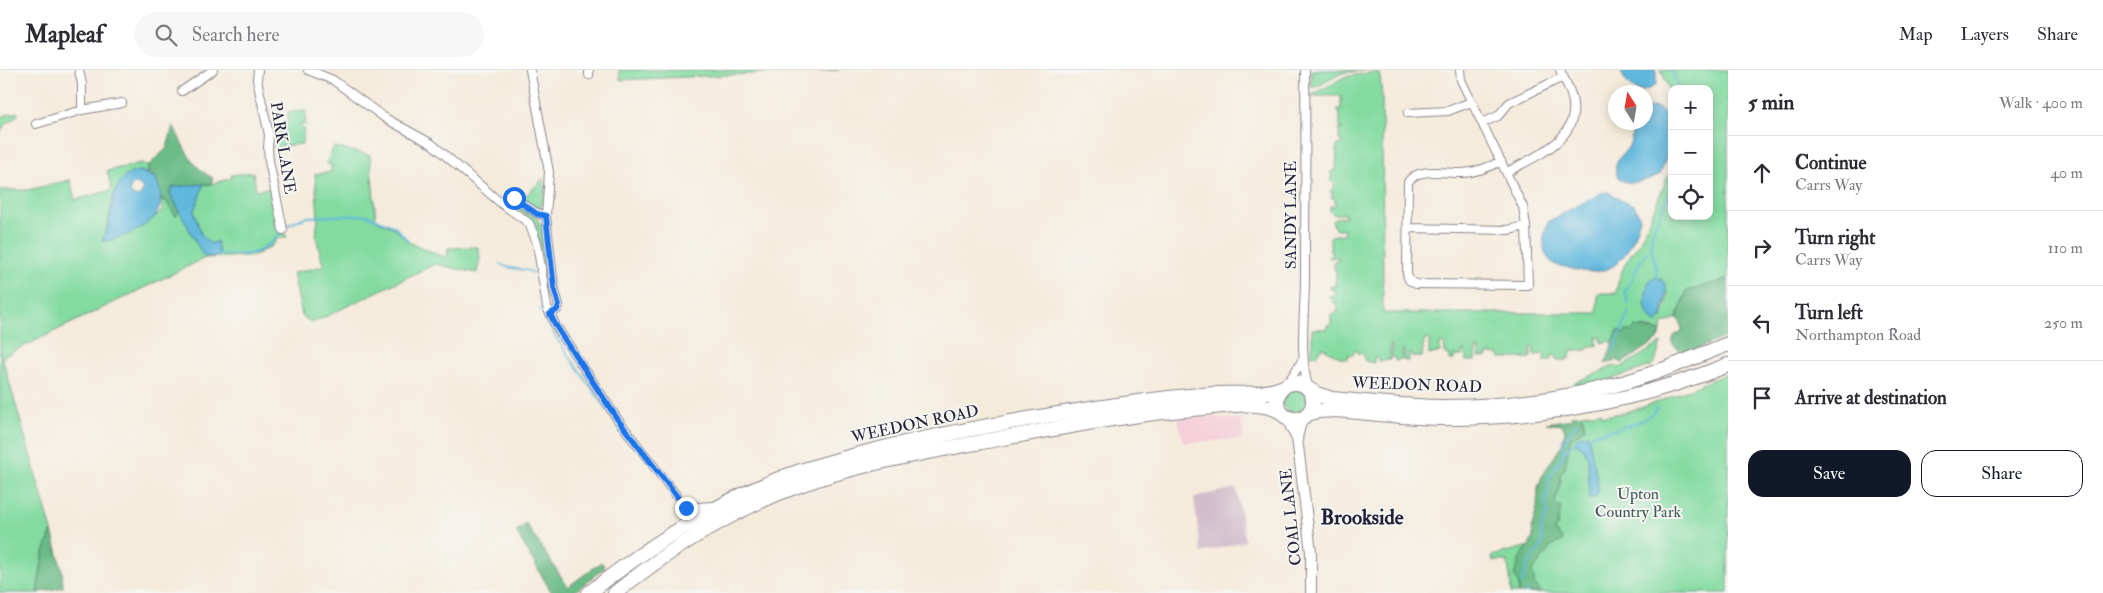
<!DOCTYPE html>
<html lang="en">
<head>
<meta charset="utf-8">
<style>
	:root { --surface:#fff; --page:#f7f7f7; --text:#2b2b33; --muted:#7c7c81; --line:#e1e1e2; --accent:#111827 }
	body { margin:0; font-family:"IM FELL Double Pica",serif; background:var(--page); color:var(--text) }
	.controls { position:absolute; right:15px; top:15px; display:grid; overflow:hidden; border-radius:10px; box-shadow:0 2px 12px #0003 }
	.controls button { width:45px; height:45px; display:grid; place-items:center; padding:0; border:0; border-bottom:1px solid var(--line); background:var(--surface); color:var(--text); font:25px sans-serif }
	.compass { position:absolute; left:1608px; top:15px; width:45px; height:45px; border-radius:50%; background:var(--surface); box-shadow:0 2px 12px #0003; rotate:349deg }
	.stop { position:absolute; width:15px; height:15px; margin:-11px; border:4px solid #1a73e8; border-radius:50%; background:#fff }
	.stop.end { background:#1a73e8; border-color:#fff; box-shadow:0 1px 5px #0008 }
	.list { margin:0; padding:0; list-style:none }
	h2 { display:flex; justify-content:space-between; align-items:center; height:65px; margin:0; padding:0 20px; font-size:21px }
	h2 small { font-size:16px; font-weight:400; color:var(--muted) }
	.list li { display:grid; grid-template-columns:32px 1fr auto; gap:15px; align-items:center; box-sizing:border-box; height:75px; padding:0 20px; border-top:1px solid var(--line) }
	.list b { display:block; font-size:19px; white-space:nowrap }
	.list p { margin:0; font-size:16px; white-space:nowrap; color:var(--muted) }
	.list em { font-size:16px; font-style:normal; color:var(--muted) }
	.actions { display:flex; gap:10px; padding:15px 20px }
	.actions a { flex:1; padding:11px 0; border:1px solid var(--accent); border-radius:15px; text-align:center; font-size:18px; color:var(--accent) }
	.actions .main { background:var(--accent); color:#fff }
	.icon { flex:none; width:28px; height:28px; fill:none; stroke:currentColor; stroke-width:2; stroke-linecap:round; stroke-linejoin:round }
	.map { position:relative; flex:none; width:1728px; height:523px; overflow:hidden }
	header { display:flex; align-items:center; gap:30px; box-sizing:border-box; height:70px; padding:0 25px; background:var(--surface); border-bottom:1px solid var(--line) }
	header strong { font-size:24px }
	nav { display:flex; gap:28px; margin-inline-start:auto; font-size:18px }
	.search { width:350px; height:45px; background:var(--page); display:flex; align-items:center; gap:12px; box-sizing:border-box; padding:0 18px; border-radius:28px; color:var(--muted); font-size:19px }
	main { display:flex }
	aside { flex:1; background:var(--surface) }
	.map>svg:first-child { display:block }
	.built { fill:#f5cfda }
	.industrial { fill:#d1bdcb }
	.green { fill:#83dba0; stroke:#527e6e; fill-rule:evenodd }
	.forest { fill:#6abb86; stroke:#466e60 }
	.water { fill:#60b8dd; stroke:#416d8c; fill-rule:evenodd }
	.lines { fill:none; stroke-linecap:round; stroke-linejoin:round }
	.stream { stroke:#60b8dd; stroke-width:2 }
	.street-casing { stroke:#8c868b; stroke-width:10 }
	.secondary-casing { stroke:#8c868b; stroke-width:12 }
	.highway-casing { stroke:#8c868b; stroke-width:16 }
	.street { stroke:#fff; stroke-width:8 }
	.secondary { stroke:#fff; stroke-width:10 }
	.highway { stroke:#fff; stroke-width:14 }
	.route { stroke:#1a73e8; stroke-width:6 }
	.labels { text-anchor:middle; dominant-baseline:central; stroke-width:4; stroke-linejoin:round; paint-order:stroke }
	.street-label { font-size:16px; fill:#22223b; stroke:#f6f6f2 }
	.park-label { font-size:16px; fill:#3f5a59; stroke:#f6f6f2 }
	.district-label { font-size:21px; font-weight:bold; fill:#22223b; stroke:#f6f6f2 }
</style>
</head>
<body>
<header>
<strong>Mapleaf</strong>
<div class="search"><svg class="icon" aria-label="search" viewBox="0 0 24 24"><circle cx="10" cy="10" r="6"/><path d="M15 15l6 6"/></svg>Search here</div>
<nav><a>Map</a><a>Layers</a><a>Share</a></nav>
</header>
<main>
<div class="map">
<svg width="1728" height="523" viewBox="0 0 1728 523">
	<rect width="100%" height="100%" fill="#f6f6f2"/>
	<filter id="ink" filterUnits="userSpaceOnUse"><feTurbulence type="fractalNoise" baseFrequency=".02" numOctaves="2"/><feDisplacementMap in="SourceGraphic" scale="10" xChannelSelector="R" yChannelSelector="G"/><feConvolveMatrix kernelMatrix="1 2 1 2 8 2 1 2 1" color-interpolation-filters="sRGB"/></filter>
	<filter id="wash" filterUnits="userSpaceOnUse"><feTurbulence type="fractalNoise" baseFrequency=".0096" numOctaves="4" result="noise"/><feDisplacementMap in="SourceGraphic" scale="20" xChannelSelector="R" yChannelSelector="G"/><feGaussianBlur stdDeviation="1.12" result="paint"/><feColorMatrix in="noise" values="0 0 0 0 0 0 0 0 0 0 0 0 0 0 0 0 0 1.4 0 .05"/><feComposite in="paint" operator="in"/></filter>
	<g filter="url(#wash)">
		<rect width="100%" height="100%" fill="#f5ebdb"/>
		<path class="built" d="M1216 347 1226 349H1242L1243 369 1183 373 1178 348Z"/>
		<path class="industrial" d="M1236 418 1245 471 1201 483 1194 427Z"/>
		<path class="green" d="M619 0H839L620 10Z
			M1311 0H1367L1342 3 1316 17H1311Z
			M1661 0H1728V209L1710 215 1678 242 1677 248 1663 254 1661 261 1644 257 1623 264 1618 260 1614 272 1608 271 1601 273V267H1597V276H1588L1587 280H1571L1570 288H1567V290H1557L1554 285 1552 286 1550 291H1544L1545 284 1534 285V278L1531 277V288H1500L1499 285 1488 284V287H1479V279H1476L1475 291H1466L1465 281H1462V286H1454V290H1450V285L1445 284 1444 273 1440 274V282L1429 285V269L1424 270C1424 276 1422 281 1422 287H1413L1412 284H1409V291H1404V280H1402V290L1395 291V288L1392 287V275H1390V290L1378 291 1377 288H1374V293L1365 291 1363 283H1357V280H1354L1353 285H1348V289L1341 288 1322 277 1317 285H1312V259H1327V255H1331V244L1338 242 1337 233H1333V228H1329V226L1336 224V221L1330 219V216H1335L1336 200 1334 199V191L1339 190 1338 187 1329 188 1330 184H1333L1332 181H1330V166L1344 164V159H1335L1332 151 1335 148 1345 147V144H1333L1330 141V136H1335V129L1332 128V122H1330L1335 115 1330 110V108L1333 107 1330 102 1336 100 1337 76 1343 73V71L1339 70V59H1343L1340 57V44L1338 42V39H1341V26H1311L1344 7 1374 2 1378 3 1380 6 1382 26 1383 243H1597L1598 223H1616C1619 204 1626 189 1639 174L1672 97V146H1709V19H1672V27ZM1661 208 1668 224 1662 249Z
			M306 41 305 55 301 54V58L304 59 302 74 273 77V64L278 63 277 55 284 54V52L287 51 288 42Z
			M17 42 18 45 4 56 0 63V47Z
			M334 77 370 85 376 150 394 158 408 172 447 188 448 178 478 177 480 188 477 203 435 194 312 253 302 246 293 203 323 196 316 166 318 148 315 104 331 102V95L326 93Z
			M141 93 148 96V103L140 101C133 106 120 113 116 120 108 136 112 153 102 169L152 149 163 140 161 128 166 131 176 146 170 123 173 117 211 114 232 108 231 105 253 102 256 120 272 118 280 158 287 167 278 168 272 176 253 186 205 188 2 287 52 461 43 485 37 523H0V120H28L70 110 75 130 112 120 107 101Z
			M543 109 545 118 542 135 537 139 522 129Z
			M509 129 536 147 542 157 555 238 551 237 536 154 530 148 508 133Z
			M1661 273 1655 292 1651 296 1576 321 1574 313 1616 295 1620 298Z
			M1728 303V523H1528L1540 466 1570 370 1585 358 1582 344 1601 342 1603 346C1646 341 1688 319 1728 303Z
			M1282 330a13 13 0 1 1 26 0a13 13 0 1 1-26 0Z
			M1529 476C1513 494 1520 501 1519 523H1511L1510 506 1507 491H1493L1492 486Z"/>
		<path class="forest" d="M173 55C184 77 191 97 213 108L211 114 173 117 170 123 179 141 176 146 166 131 161 128 156 108 148 103V96L167 78Z
			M1728 209V266L1689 282H1683L1672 274 1674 266 1682 261 1681 253 1677 248 1687 221Z
			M1635 257 1661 261 1658 270 1622 293 1617 290 1605 294 1618 260 1623 264 1625 261H1631Z
			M1582 344 1585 358 1570 370 1565 398 1560 405 1561 411 1555 433 1561 438 1557 457 1554 460 1563 470 1550 478 1532 502 1535 514 1542 523H1519V515L1514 505 1521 486 1529 476 1533 467 1532 456 1537 437 1538 417 1543 404 1562 375 1565 360 1562 355 1546 353 1572 349 1571 346Z
			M526 454 568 517 601 492 605 497 573 523H552L516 462Z
			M52 461 62 500 63 517 37 523 43 485Z"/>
		<path class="water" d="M1620 0H1656V14C1638 29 1628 18 1620 0Z
			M1655 37C1682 46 1668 84 1660 104 1649 111 1613 122 1616 96 1617 88 1625 83 1629 76 1632 69 1632 60 1633 53L1646 52V38Z
			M140 101 156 108C159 117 162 126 160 135 157 155 120 170 102 171 104 165 108 159 109 153 113 131 113 104 140 101ZM134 114H139L143 119 142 123 138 127 132 125 130 121 131 116Z
			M204 114 194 141 201 164 210 174 217 171 219 184 213 187 203 186 170 123 173 117Z
			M1608 122 1621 130 1634 135 1640 148C1636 163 1629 183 1617 193 1602 206 1582 202 1565 197 1562 196 1557 196 1554 194 1540 184 1542 164 1549 151L1601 123Z
			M1655 207C1670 211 1667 223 1664 234 1662 243 1663 248 1656 253 1641 243 1645 226 1649 210Z
			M1588 364 1599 419 1596 426 1589 429 1588 389 1584 379 1574 372 1579 366Z"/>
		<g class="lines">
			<path class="stream" d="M1672 0 1679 19
				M286 156 306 147 367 145 395 157 408 171
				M219 184C251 183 256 190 280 163
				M500 194C509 200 523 198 535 203
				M1657 207C1658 196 1652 187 1651 176 1651 159 1665 133 1672 119
				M1628 234 1625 221C1635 209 1636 193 1647 182
				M540 239 557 269 629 371
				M1613 282 1629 241
				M1589 366C1607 360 1650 355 1657 337
				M1563 382 1564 370 1577 352
				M1523 514 1522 512 1527 495 1540 478 1542 471 1541 459 1547 444 1545 433 1548 420 1549 406C1559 395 1562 382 1574 372
				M1526 520 1528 523"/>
		</g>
	</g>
	<g filter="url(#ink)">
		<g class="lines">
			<defs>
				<path id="street" d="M79 0 82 14V40
					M258 0 257 10 269 65 268 78 269 91 283 160
					M308 0 333 10 385 48 432 74 502 134 529 153 537 173 547 237 556 256 618 350 696 451
					M530 0 549 102 546 146 554 218 559 235 557 240 550 244
					M1305 0C1306 69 1305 138 1305 207 1305 243 1299 283 1308 317
					M1460 0 1461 10 1523 137 1526 156 1528 215 1416 214 1409 210 1407 204 1408 112C1418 96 1447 104 1463 103 1476 102 1490 97 1501 91
					M589 5V0
					M182 21 213 0
					M1408 43 1448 41 1471 32
					M1482 53 1498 46 1509 33 1563 7
					M36 54 82 40 122 33
					M1507 102C1536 86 1582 69 1572 28 1570 19 1564 9 1560 0
					M502 134 506 128 511 126 537 143 546 146
					M1408 158 1508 160 1526 156
					M1287 314 1302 291
					M683 433 698 437 713 436"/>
				<path id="secondary" d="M1286 347 1296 367
					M1302 348 1297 368 1311 482V523"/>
				<path id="highway" d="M1277 331a18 18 0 1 1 36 0a18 18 0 1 1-36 0Z
					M1309 319 1316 324 1332 329C1370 332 1408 337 1446 337 1501 337 1557 330 1611 316 1651 306 1690 289 1728 274
					M1307 344 1318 341 1336 340C1372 343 1410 348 1446 348 1542 348 1638 331 1728 295
					M589 523C650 475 716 432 789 405 822 393 856 385 891 376 965 359 1041 346 1117 335 1149 330 1182 326 1214 324 1236 323 1260 326 1281 318
					M615 523C665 483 719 448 779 423 850 394 928 382 1003 368 1067 357 1130 344 1194 339 1221 337 1255 329 1280 341"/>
			</defs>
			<use href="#street" class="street-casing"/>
			<use href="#secondary" class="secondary-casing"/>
			<use href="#highway" class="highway-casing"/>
			<use href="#street" class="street"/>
			<use href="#secondary" class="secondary"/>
			<use href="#highway" class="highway"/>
		</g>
	</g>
	<g class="lines" filter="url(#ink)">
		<path class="route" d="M514 128 537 144 546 146 554 218 559 235 557 240 550 244 556 256 618 350 686 438"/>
	</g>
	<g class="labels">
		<g class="street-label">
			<text transform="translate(283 78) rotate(81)">PARK LANE</text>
			<text transform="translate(1291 145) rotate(-90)">SANDY LANE</text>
			<text transform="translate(1417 315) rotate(2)">WEEDON ROAD</text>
			<text transform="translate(915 354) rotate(-12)">WEEDON ROAD</text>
			<text transform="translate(1291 447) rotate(-96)">COAL LANE</text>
		</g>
		<g class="park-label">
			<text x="1638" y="424">Upton<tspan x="1638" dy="18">Country Park</tspan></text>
		</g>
		<g class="district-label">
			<text x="1362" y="447">Brookside</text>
		</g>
	</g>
</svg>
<div class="controls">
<button>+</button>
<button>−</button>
<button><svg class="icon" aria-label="locate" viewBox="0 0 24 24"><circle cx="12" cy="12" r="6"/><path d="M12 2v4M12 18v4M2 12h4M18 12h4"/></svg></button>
</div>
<svg class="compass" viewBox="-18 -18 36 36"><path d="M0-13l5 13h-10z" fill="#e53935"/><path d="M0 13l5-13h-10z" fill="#7c7c81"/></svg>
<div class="stop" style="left:514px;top:128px"></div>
<div class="stop end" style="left:686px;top:438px"></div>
</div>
<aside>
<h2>5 min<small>Walk · 400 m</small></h2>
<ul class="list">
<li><svg class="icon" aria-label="ahead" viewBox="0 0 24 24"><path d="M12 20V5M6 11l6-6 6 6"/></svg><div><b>Continue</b><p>Carrs Way</p></div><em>40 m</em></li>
<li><svg class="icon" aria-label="right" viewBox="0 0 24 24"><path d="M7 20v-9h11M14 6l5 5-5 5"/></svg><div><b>Turn right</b><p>Carrs Way</p></div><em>110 m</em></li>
<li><svg class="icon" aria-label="left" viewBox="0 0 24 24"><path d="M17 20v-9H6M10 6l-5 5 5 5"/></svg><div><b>Turn left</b><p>Northampton Road</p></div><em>250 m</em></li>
<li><svg class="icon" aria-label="arrive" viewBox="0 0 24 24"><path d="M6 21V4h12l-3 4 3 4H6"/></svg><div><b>Arrive at destination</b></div></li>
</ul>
<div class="actions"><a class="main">Save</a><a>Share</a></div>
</aside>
</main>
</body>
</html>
